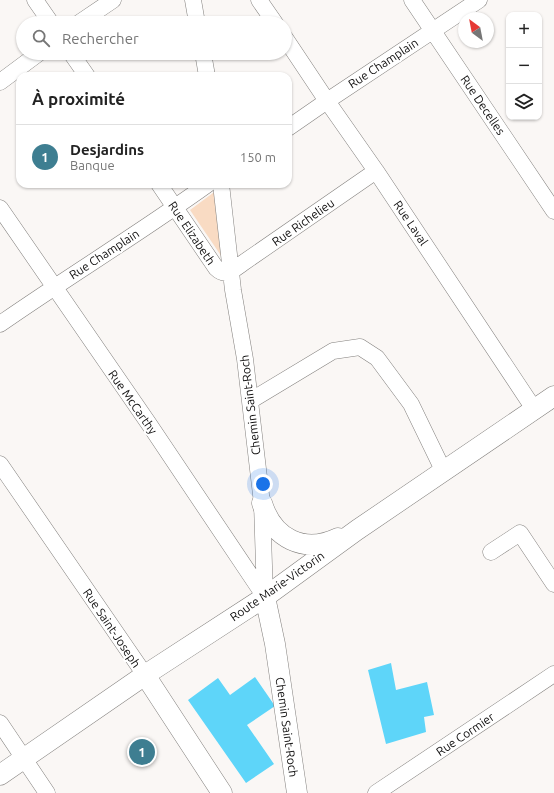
<!DOCTYPE html>
<html lang="fr">
<head>
<meta charset="utf-8">
<style>
	:root { --surface:#fff; --page:#f6f6f6; --text:#222; --muted:#767676; --line:#e0e0e0; --accent:#3e7e91 }
	body { margin:0; font-family:Ubuntu,sans-serif; background:var(--page); color:var(--text) }
	.controls { position:absolute; right:12px; top:12px; display:grid; overflow:hidden; border-radius:8px; box-shadow:0 1px 3px #0004 }
	.controls button { width:36px; height:36px; display:grid; place-items:center; padding:0; border:0; border-bottom:1px solid var(--line); background:var(--surface); color:var(--text); font:20px sans-serif }
	.compass { position:absolute; left:458px; top:12px; width:36px; height:36px; border-radius:50%; background:var(--surface); box-shadow:0 1px 3px #0004; rotate:328deg }
	.you { position:absolute; left:263px; top:484px; width:14px; height:14px; margin:-10px; border:3px solid #fff; border-radius:50%; background:#1a73e8; box-shadow:0 0 0 6px #1a73e833 }
	.badge { display:grid; place-items:center; width:26px; height:26px; border-radius:50%; background:var(--accent); color:#fff; font-size:13px; font-weight:700 }
	.pin { position:absolute; translate:-50% -50%; border:2px solid #fff; box-shadow:0 1px 4px #0006 }
	.list { margin:0; padding:0; list-style:none }
	h2 { display:flex; justify-content:space-between; align-items:center; height:52px; margin:0; padding:0 16px; font-size:17px }
	h2 small { font-size:13px; font-weight:400; color:var(--muted) }
	.list li { display:grid; grid-template-columns:26px 1fr auto; gap:12px; align-items:center; box-sizing:border-box; height:64px; padding:0 16px; border-top:1px solid var(--line) }
	.list b { display:block; font-size:15px; white-space:nowrap }
	.list p { margin:0; font-size:13px; white-space:nowrap; color:var(--muted) }
	.list em { font-size:13px; font-style:normal; color:var(--muted) }
	.icon { flex:none; width:22px; height:22px; fill:none; stroke:currentColor; stroke-width:2; stroke-linecap:round; stroke-linejoin:round }
	.map { position:relative; flex:none; width:554px; height:793px; overflow:hidden }
	.search { position:absolute; background:var(--surface); box-shadow:0 1px 3px #0004; left:16px; top:16px; width:276px; height:44px; display:flex; align-items:center; gap:10px; box-sizing:border-box; padding:0 14px; border-radius:22px; color:var(--muted); font-size:15px }
	.panel { position:absolute; background:var(--surface); box-shadow:0 1px 3px #0004; left:16px; top:72px; width:276px; height:116px; border-radius:12px }
	.map>svg:first-child { display:block }
	.green { fill:#f9dbc3 }
	.building { fill:#5ed5f9 }
	.lines { fill:none; stroke-linecap:round; stroke-linejoin:round }
	.minor-casing { stroke:#83807e; stroke-width:17 }
	.major-casing { stroke:#83807e; stroke-width:21 }
	.minor { stroke:#fff; stroke-width:16 }
	.major { stroke:#fff; stroke-width:20 }
	.labels { text-anchor:middle; dominant-baseline:central; stroke-width:4; stroke-linejoin:round; paint-order:stroke }
	.street-label { font-size:12px; fill:#100f0f; stroke:#fff }
</style>
</head>
<body>
<div class="map">
<svg width="554" height="793" viewBox="0 0 554 793">
	<rect width="100%" height="100%" fill="#faf7f5"/>
	<path class="green" d="M217 190 224 260 190 210Z"/>
	<path class="building" d="M391 663 396 690 427 682 434 715 424 717 426 732 386 744 368 670Z
		M255 677 275 706 247 725 274 764 246 783 188 700 218 678 230 695Z"/>
	<g class="lines">
		<defs>
			<path id="minor" d="M35 0 51 23
				M193 0 197 23
				M259 0 275 23
				M412 0 554 211
				M79 23 113 0
				M285 38 327 101 376 171 534 409
				M71 53 87 76
				M203 53 207 76
				M0 82 39 53
				M288 128 327 101 479 0
				M159 184 216 268C226 278 233 270 243 263L376 171
				M221 184 233 290 245 359 262 503 265 597
				M0 208 149 424 265 597
				M0 324C69 276 140 233 208 184
				M250 401 333 351 360 347 377 358 411 404 443 470
				M0 464 145 675
				M491 552 520 533 554 584
				M0 723 47 793
				M376 793 554 674"/>
			<path id="major" d="M262 503C273 539 304 554 338 538
				M265 597 275 644 297 793
				M145 675 222 793
				M0 775 145 675 265 597 357 530 554 396"/>
		</defs>
		<use href="#minor" class="minor-casing"/>
		<use href="#major" class="major-casing"/>
		<use href="#minor" class="minor"/>
		<use href="#major" class="major"/>
	</g>
	<g class="labels">
		<g class="street-label">
			<text transform="translate(383 63) rotate(-33)">Rue Champlain</text>
			<text transform="translate(483 105) rotate(56)">Rue Decelles</text>
			<text transform="translate(303 222) rotate(-35)">Rue Richelieu</text>
			<text transform="translate(411 223) rotate(56)">Rue Laval</text>
			<text transform="translate(192 233) rotate(56)">Rue Elizabeth</text>
			<text transform="translate(104 254) rotate(-33)">Rue Champlain</text>
			<text transform="translate(133 402) rotate(55)">Rue McCarthy</text>
			<text transform="translate(250 405) rotate(-97)">Chemin Saint-Roch</text>
			<text transform="translate(277 586) rotate(-35)">Route Marie-Victorin</text>
			<text transform="translate(112 628) rotate(56)">Rue Saint-Joseph</text>
			<text transform="translate(287 727) rotate(82)">Chemin Saint-Roch</text>
			<text transform="translate(465 734) rotate(-34)">Rue Cormier</text>
		</g>
	</g>
</svg>
<div class="controls">
<button>+</button>
<button>−</button>
<button><svg class="icon" aria-label="layers" viewBox="0 0 24 24"><path d="M12 4l9 5-9 5-9-5zM3 14l9 5 9-5"/></svg></button>
</div>
<svg class="compass" viewBox="-18 -18 36 36"><path d="M0-13l5 13h-10z" fill="#e53935"/><path d="M0 13l5-13h-10z" fill="#767676"/></svg>
<div class="you"></div>
<div class="pin badge" style="left:142px;top:752px">1</div>
<div class="search"><svg class="icon" aria-label="search" viewBox="0 0 24 24"><circle cx="10" cy="10" r="6"/><path d="M15 15l6 6"/></svg>Rechercher</div>
<section class="panel">
<h2>À proximité<small></small></h2>
<ul class="list">
<li><span class="badge">1</span><div><b>Desjardins</b><p>Banque</p></div><em>150 m</em></li>
</ul>
</section>
</div>
</body>
</html>
